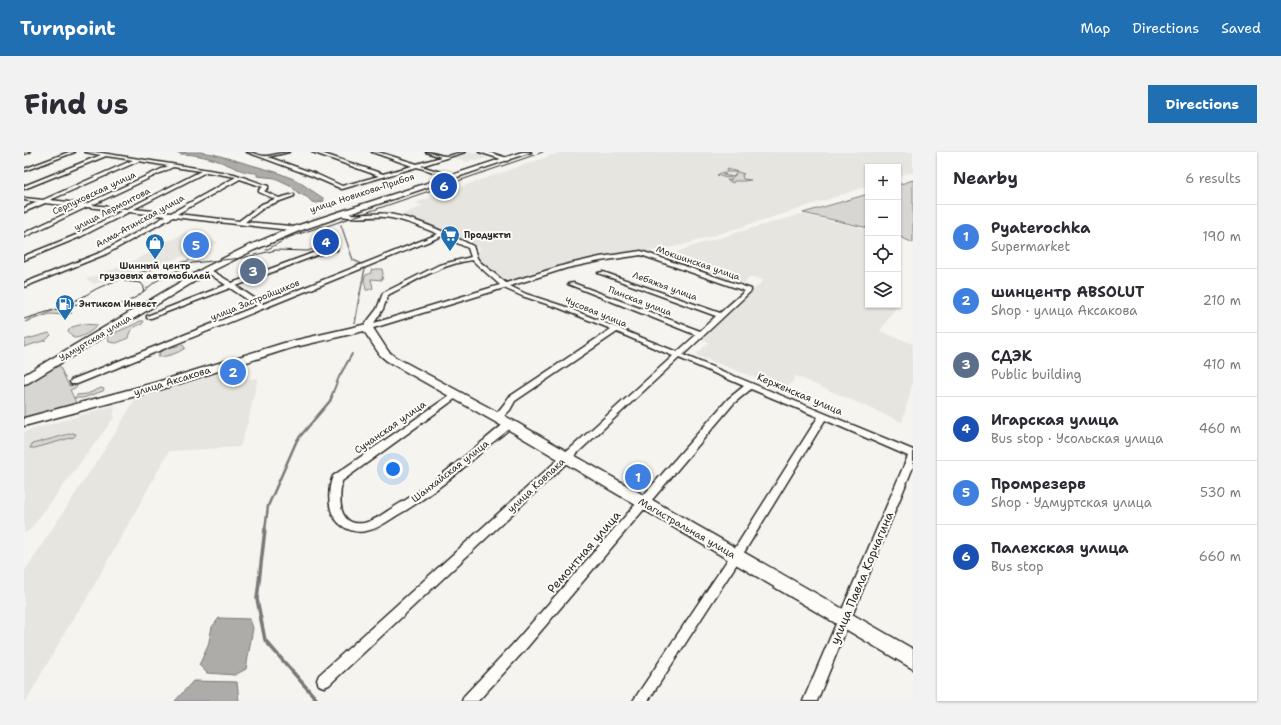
<!DOCTYPE html>
<html lang="en">
<head>
<meta charset="utf-8">
<style>
	:root { --surface:#fff; --page:#f2f2f3; --text:#2b2b33; --muted:#7c7c81; --line:#e1e1e2; --accent:#1f6fb2 }
	body { margin:0; font-family:"Shantell Sans",sans-serif; background:var(--page); color:var(--text) }
	.controls { position:absolute; right:12px; top:12px; display:grid; overflow:hidden; border-radius:0px; box-shadow:0 1px 3px #0004 }
	.controls button { width:36px; height:36px; display:grid; place-items:center; padding:0; border:0; border-bottom:1px solid var(--line); background:var(--surface); color:var(--text); font:20px sans-serif }
	.you { position:absolute; left:369px; top:317px; width:14px; height:14px; margin:-10px; border:3px solid #fff; border-radius:50%; background:#1a73e8; box-shadow:0 0 0 6px #1a73e833 }
	.badge { display:grid; place-items:center; width:26px; height:26px; border-radius:50%; background:var(--accent); color:#fff; font-size:13px; font-weight:700 }
	.pin { position:absolute; translate:-50% -50%; border:2px solid #fff; box-shadow:0 1px 4px #0006 }
	.list { margin:0; padding:0; list-style:none }
	h2 { display:flex; justify-content:space-between; align-items:center; height:52px; margin:0; padding:0 16px; font-size:17px }
	h2 small { font-size:13px; font-weight:400; color:var(--muted) }
	.list li { display:grid; grid-template-columns:26px 1fr auto; gap:12px; align-items:center; box-sizing:border-box; height:64px; padding:0 16px; border-top:1px solid var(--line) }
	.list b { display:block; font-size:15px; white-space:nowrap }
	.list p { margin:0; font-size:13px; white-space:nowrap; color:var(--muted) }
	.list em { font-size:13px; font-style:normal; color:var(--muted) }
	.icon { flex:none; width:22px; height:22px; fill:none; stroke:currentColor; stroke-width:2; stroke-linecap:round; stroke-linejoin:round }
	.map { position:relative; flex:none; width:889px; height:549px; overflow:hidden; border-radius:0px }
	header { display:flex; align-items:center; gap:24px; box-sizing:border-box; height:56px; padding:0 20px; background:var(--accent); color:#fff }
	header strong { font-size:19px }
	nav { display:flex; gap:22px; margin-inline-start:auto; font-size:14px }
	.intro { display:flex; align-items:center; justify-content:space-between; box-sizing:border-box; height:96px; padding:0 24px }
	h1 { margin:0; font-size:28px }
	.button { padding:10px 18px; border-radius:0px; background:var(--accent); color:#fff; font-size:14px; font-weight:700 }
	main { display:flex; gap:24px; padding:0 24px }
	aside { flex:1; background:var(--surface); border-radius:0px; box-shadow:0 1px 3px #0004 }
	.map>svg:first-child { display:block }
	.built { fill:#e6e5e0 }
	.green { fill:#d7d6d2; stroke:#81807e }
	.water { fill:#adaca9; stroke:#797877 }
	.lines { fill:none; stroke-linecap:round; stroke-linejoin:round }
	.stream-far4 { stroke:#797877; stroke-width:1 }
	.stream-far3 { stroke:#797877; stroke-width:1.5 }
	.stream-far2 { stroke:#797877; stroke-width:2 }
	.stream-far1 { stroke:#797877; stroke-width:2.5 }
	.stream { stroke:#797877; stroke-width:3.5 }
	.street-casing { stroke:#2b2b2b; stroke-width:3 }
	.secondary-casing { stroke:#2b2b2b; stroke-width:3 }
	.primary-casing { stroke:#2b2b2b; stroke-width:3 }
	.street { fill:#fdfcf7; fill-rule:evenodd }
	.secondary { fill:#fdfcf7; fill-rule:evenodd }
	.primary { fill:#fdfcf7; fill-rule:evenodd }
	.tram { stroke:#2b2b2b; stroke-width:1 }
	.labels { text-anchor:middle; dominant-baseline:central; stroke-width:4; stroke-linejoin:round; paint-order:stroke }
	.far-street-label { font-size:9px; fill:#2b2b2b; stroke:#fdfcf7 }
	.far-poi-label { font-size:9px; font-weight:bold; fill:#2b2b2b; stroke:#fdfcf7; text-anchor:start }
	.street-label { font-size:10px; fill:#2b2b2b; stroke:#fdfcf7 }
	.near-street-label { font-size:12px; fill:#2b2b2b; stroke:#fdfcf7 }
</style>
</head>
<body>
<header>
<strong>Turnpoint</strong>
<nav><a>Map</a><a>Directions</a><a>Saved</a></nav>
</header>
<div class="intro"><h1>Find us</h1><a class="button">Directions</a></div>
<main>
<div class="map">
<svg width="889" height="549" viewBox="0 0 889 549">
	<rect width="100%" height="100%" fill="#f5f4ef"/>
	<filter id="ink" filterUnits="userSpaceOnUse"><feTurbulence type="fractalNoise" baseFrequency=".025" numOctaves="2"/><feDisplacementMap in="SourceGraphic" scale="8" xChannelSelector="R" yChannelSelector="G"/><feConvolveMatrix kernelMatrix="1 2 1 2 8 2 1 2 1" color-interpolation-filters="sRGB"/></filter>
	<g filter="url(#ink)">
		<path class="built" d="M445 0H449L465 5 453 9 447 7 445 8 447 9 444 10 429 5Z
			M537 0H889V21H884L874 24V15H844V34L759 62 659 93 633 98 575 104 486 131 456 110 451 103 452 100 457 97 376 63 399 54 391 51Z
			M777 62 844 78V153H870L872 155 856 179 889 192V230L878 270 772 224 761 239 739 230 740 229 672 203 685 190 679 187 740 128 730 125 725 126 718 134 636 106 678 91Z
			M162 80 177 82 195 91 148 108 71 132 62 127 98 114 132 98 139 89 147 88Z
			M218 215 224 227 234 226 224 269 216 295 145 299 59 453 51 463 2 549H0V420L92 280 112 245Z
			M91 254 89 267 6 378 0 381V280L85 255Z"/>
		<path class="green" d="M704 17 720 22 718 23 719 27 727 28 720 29H710L709 31 703 28H708L706 25 702 26 693 23 699 20 702 22H699V23L709 25 712 22 711 20H702Z
			M889 28V91L874 84V33Z
			M844 42V76L779 61Z
			M352 117H358L359 122 358 128 347 127 349 136 344 138H342L340 127 342 123 347 121V118Z
			M41 155 40 158H43L41 161H48L39 163 26 162 1 170C8 164 14 166 20 163 26 160 33 156 41 155Z
			M116 169H120L118 172C109 175 106 177 104 186L93 191 85 190 84 186C91 179 107 175 116 169Z
			M59 172 74 173C68 179 58 186 50 186L44 179 48 175Z
			M25 181 27 183 22 188 0 195V188Z
			M159 193 161 196C155 201 142 205 133 205L136 202 135 200 142 196Z
			M35 213 45 234 52 232 53 235 46 238 50 246 53 243 63 242 77 236 80 237 79 239 59 246H50L53 254 20 262 0 265V233Z
			M49 281 52 282 50 285 11 296H6L8 292Z"/>
		<path class="water" d="M151 0H177L189 2 252 20 272 28 299 46 300 49 293 51 288 50 283 45 274 41 266 33 251 26 233 24V22L232 21C218 20 214 17 202 12 188 6 171 2 156 2V1Z
			M195 466 226 467 229 476 222 517 211 523 183 521 175 513 184 494 188 475Z
			M169 529 213 530 215 549H151Z"/>
		<g class="lines">
			<path class="stream-far4" d="M297 50 302 58"/>
			<path class="stream-far3" d="M317 73 329 108 338 112
				M336 142 341 116"/>
			<path class="stream-far2" d="M331 170 336 141
				M307 245 315 225 328 202"/>
			<path class="stream-far1" d="M241 378 244 354 273 288 306 249 308 244"/>
			<path class="stream" d="M241 377 233 447 241 488 294 549"/>
			<defs>
				<path id="street" d="M0 0H6L0 2Z
					M45 0H51L0 19V17Z
					M61 0H71L210 22 244 34V36L240 39 255 46 270 42V44L242 54 221 70 266 74 269 76 266 78 149 65 82 102 0 135V131L78 100 142 64 105 60 56 85 0 108V104L52 83 98 59 63 55 0 85V81L56 55 21 51 0 60V56L14 50 0 48V46L19 48 109 8 82 4 0 37V34L77 3ZM115 9 144 14 62 52 26 48ZM149 15 177 19 103 57 68 53ZM182 20 212 25 147 61 110 57ZM216 27 239 35 235 38V40L251 47 238 52 215 69 153 62Z
					M223 0C229 0 233 3 239 4 247 5 257 0 265 0L244 5 292 22 318 34 355 24 288 0H294L359 22 388 14 348 0H354L393 12 417 5 402 0C409 0 415 4 422 4 428 4 434 0 441 0L397 14 426 23V25L393 15 318 37 288 24Z
					M316 60C332 65 349 60 365 62 395 67 422 81 449 94L453 106 456 110 482 131 541 113 576 105 617 99 727 137V139L659 203 889 298V315L793 549H779L884 304 801 268 716 407 624 549H609L708 401 794 265 727 237 710 251 500 499 454 549H438L440 544 490 491 704 247 720 234 655 206 305 533 300 535 295 533 293 528 295 523 649 204 593 180 491 249 486 258 476 268H470L469 266C474 259 480 253 485 245L587 177 535 156 498 144 480 136 346 177H340L339 175 353 157 359 141 415 113 447 105 444 96 418 84 53 232H47L46 230 47 228 233 154 206 136 127 166H123V164L202 133 181 119V117H185L208 131 289 101 313 96V98L293 103 212 134 239 152 414 82C397 75 379 67 360 65 345 64 330 68 314 63V61ZM617 103 721 139 696 161 579 120 574 121 692 164 676 179 549 131 544 132 672 183 653 200 539 154 502 142 486 134 543 116 576 109ZM448 108 476 133 350 171 359 157 364 143C391 129 418 112 448 108Z
					M432 239 436 242 435 244 318 329C315 346 313 375 340 371 349 369 358 363 365 358 408 334 444 301 482 270H488L489 272C483 281 472 287 464 294 435 320 406 345 372 364 363 370 353 377 342 379 329 382 315 375 309 363 304 353 304 335 309 324Z"/>
				<path id="secondary" d="M455 0H464L486 7 483 9Z
					M343 172 347 173 364 199 371 205 490 269 889 497V517L480 275 363 209 356 203 340 179 267 196 138 237 0 274V266L130 231 260 191Z"/>
				<path id="primary" d="M498 0H507L275 79 230 98 186 120 4 231 0 232V223L180 116 224 94 269 75Z"/>
			</defs>
			<use href="#street" class="street-casing"/>
			<use href="#secondary" class="secondary-casing"/>
			<use href="#primary" class="primary-casing"/>
			<use href="#street" class="street"/>
			<use href="#secondary" class="secondary"/>
			<use href="#primary" class="primary"/>
			<path class="tram" d="M242 98 266 85 299 74
				M100 129 117 131 120 135 119 140
				M48 150C60 146 69 137 81 133 106 123 139 113 165 109
				M0 167 49 152 82 155 101 151 114 144 132 129 168 111 218 106 252 98 283 99 297 95 302 90 295 80 300 75 519 0"/>
		</g>
	</g>
	<defs>
		<symbol id="supermarket-pin" viewBox="-11 -11 22 30"><path d="M0 17L-7.5 6A9.5 9.5 0 1 1 7.5 6Z" fill="#1f6fb2" stroke="#fdfcf7"/><path d="M-6-5.5h2.5l.6 2H6L4.5 2H-2.5L-4.4-4H-6ZM-1.5 3.2a1.3 1.3 0 1 0 .1 0ZM3 3.2a1.3 1.3 0 1 0 .1 0Z" fill="#fff"/></symbol>
		<symbol id="shop-pin" viewBox="-11 -11 22 30"><path d="M0 17L-7.5 6A9.5 9.5 0 1 1 7.5 6Z" fill="#1f6fb2" stroke="#fdfcf7"/><path d="M-5-2.5h2.3a2.7 3.5 0 0 1 5.4 0H5L5.5 6h-11ZM-1.5-2.5h3a1.5 2.3 0 0 0-3 0Z" fill="#fff"/></symbol>
		<symbol id="fuel-pin" viewBox="-11 -11 22 30"><path d="M0 17L-7.5 6A9.5 9.5 0 1 1 7.5 6Z" fill="#1f6fb2" stroke="#fdfcf7"/><path d="M-5.5-6h7V0h2V4h1.3V-2.5L3-4.5l.8-.8L6-3V5H2.5V1h-1V6h-7ZM-4.2-4.7v3.2H.2V-4.7Z" fill="#fff"/></symbol>
	</defs>
	<g fill-rule="evenodd">
		<use href="#supermarket-pin" x="415" y="72" width="22" height="30"/>
		<use href="#shop-pin" x="120" y="80" width="22" height="30"/>
		<use href="#fuel-pin" x="30" y="141" width="22" height="30"/>
	</g>
	<g class="labels">
		<g class="far-street-label">
			<text transform="translate(70 41) rotate(-25)">Серпуховская улица</text>
			<text transform="translate(338 41) rotate(-18)">улица Новикова-Прибоя</text>
			<text transform="translate(88 57) rotate(-27)">улица Лермонтова</text>
			<text transform="translate(116 69) rotate(-29)">Алма-Атинская улица</text>
			<text transform="translate(674 111) rotate(19)">Мокшинская улица</text>
			<text transform="translate(641 134) rotate(20)">Лебяжья улица</text>
			<text transform="translate(231 148) rotate(-22)">улица Застройщиков</text>
			<text transform="translate(616 149) rotate(21)">Пинская улица</text>
			<text transform="translate(572 160) rotate(22)">Чусовая улица</text>
			<text transform="translate(71 186) rotate(-31)">Удмуртская улица</text>
		</g>
		<g class="far-poi-label">
			<text x="440" y="83">Продукты</text>
			<text x="131" y="114" text-anchor="middle">Шинный центр<tspan x="131" dy="10">грузовых автомобилей</tspan></text>
			<text x="55" y="152">Энтиком Инвест</text>
		</g>
		<g class="street-label">
			<text transform="translate(148 229) rotate(-17)">улица Аксакова</text>
			<text transform="translate(776 242) rotate(23)">Керженская улица</text>
			<text transform="translate(366 275) rotate(-35)">Сучанская улица</text>
			<text transform="translate(426 319) rotate(-38)">Шанхайская улица</text>
			<text transform="translate(512 333) rotate(-43)">улица Ковпака</text>
			<text transform="translate(663 376) rotate(30)">Магистральная улица</text>
		</g>
		<g class="near-street-label">
			<text transform="translate(560 400) rotate(-49)">Ремонтная улица</text>
			<text transform="translate(838 426) rotate(-67)">улица Павла Корчагина</text>
		</g>
	</g>
</svg>
<div class="controls">
<button>+</button>
<button>−</button>
<button><svg class="icon" aria-label="locate" viewBox="0 0 24 24"><circle cx="12" cy="12" r="6"/><path d="M12 2v4M12 18v4M2 12h4M18 12h4"/></svg></button>
<button><svg class="icon" aria-label="layers" viewBox="0 0 24 24"><path d="M12 4l9 5-9 5-9-5zM3 14l9 5 9-5"/></svg></button>
</div>
<div class="you"></div>
<div class="pin badge" style="left:614px;top:325px;background:#3f7fe0">1</div>
<div class="pin badge" style="left:209px;top:220px;background:#3f7fe0">2</div>
<div class="pin badge" style="left:229px;top:119px;background:#5c6f8a">3</div>
<div class="pin badge" style="left:302px;top:90px;background:#1a4fb4">4</div>
<div class="pin badge" style="left:172px;top:93px;background:#3f7fe0">5</div>
<div class="pin badge" style="left:420px;top:34px;background:#1a4fb4">6</div>
</div>
<aside>
<h2>Nearby<small>6 results</small></h2>
<ul class="list">
<li><span class="badge" style="background:#3f7fe0">1</span><div><b>Pyaterochka</b><p>Supermarket</p></div><em>190 m</em></li>
<li><span class="badge" style="background:#3f7fe0">2</span><div><b>шинцентр ABSOLUT</b><p>Shop · улица Аксакова</p></div><em>210 m</em></li>
<li><span class="badge" style="background:#5c6f8a">3</span><div><b>СДЭК</b><p>Public building</p></div><em>410 m</em></li>
<li><span class="badge" style="background:#1a4fb4">4</span><div><b>Игарская улица</b><p>Bus stop · Усольская улица</p></div><em>460 m</em></li>
<li><span class="badge" style="background:#3f7fe0">5</span><div><b>Промрезерв</b><p>Shop · Удмуртская улица</p></div><em>530 m</em></li>
<li><span class="badge" style="background:#1a4fb4">6</span><div><b>Палехская улица</b><p>Bus stop</p></div><em>660 m</em></li>
</ul>
</aside>
</main>
</body>
</html>
